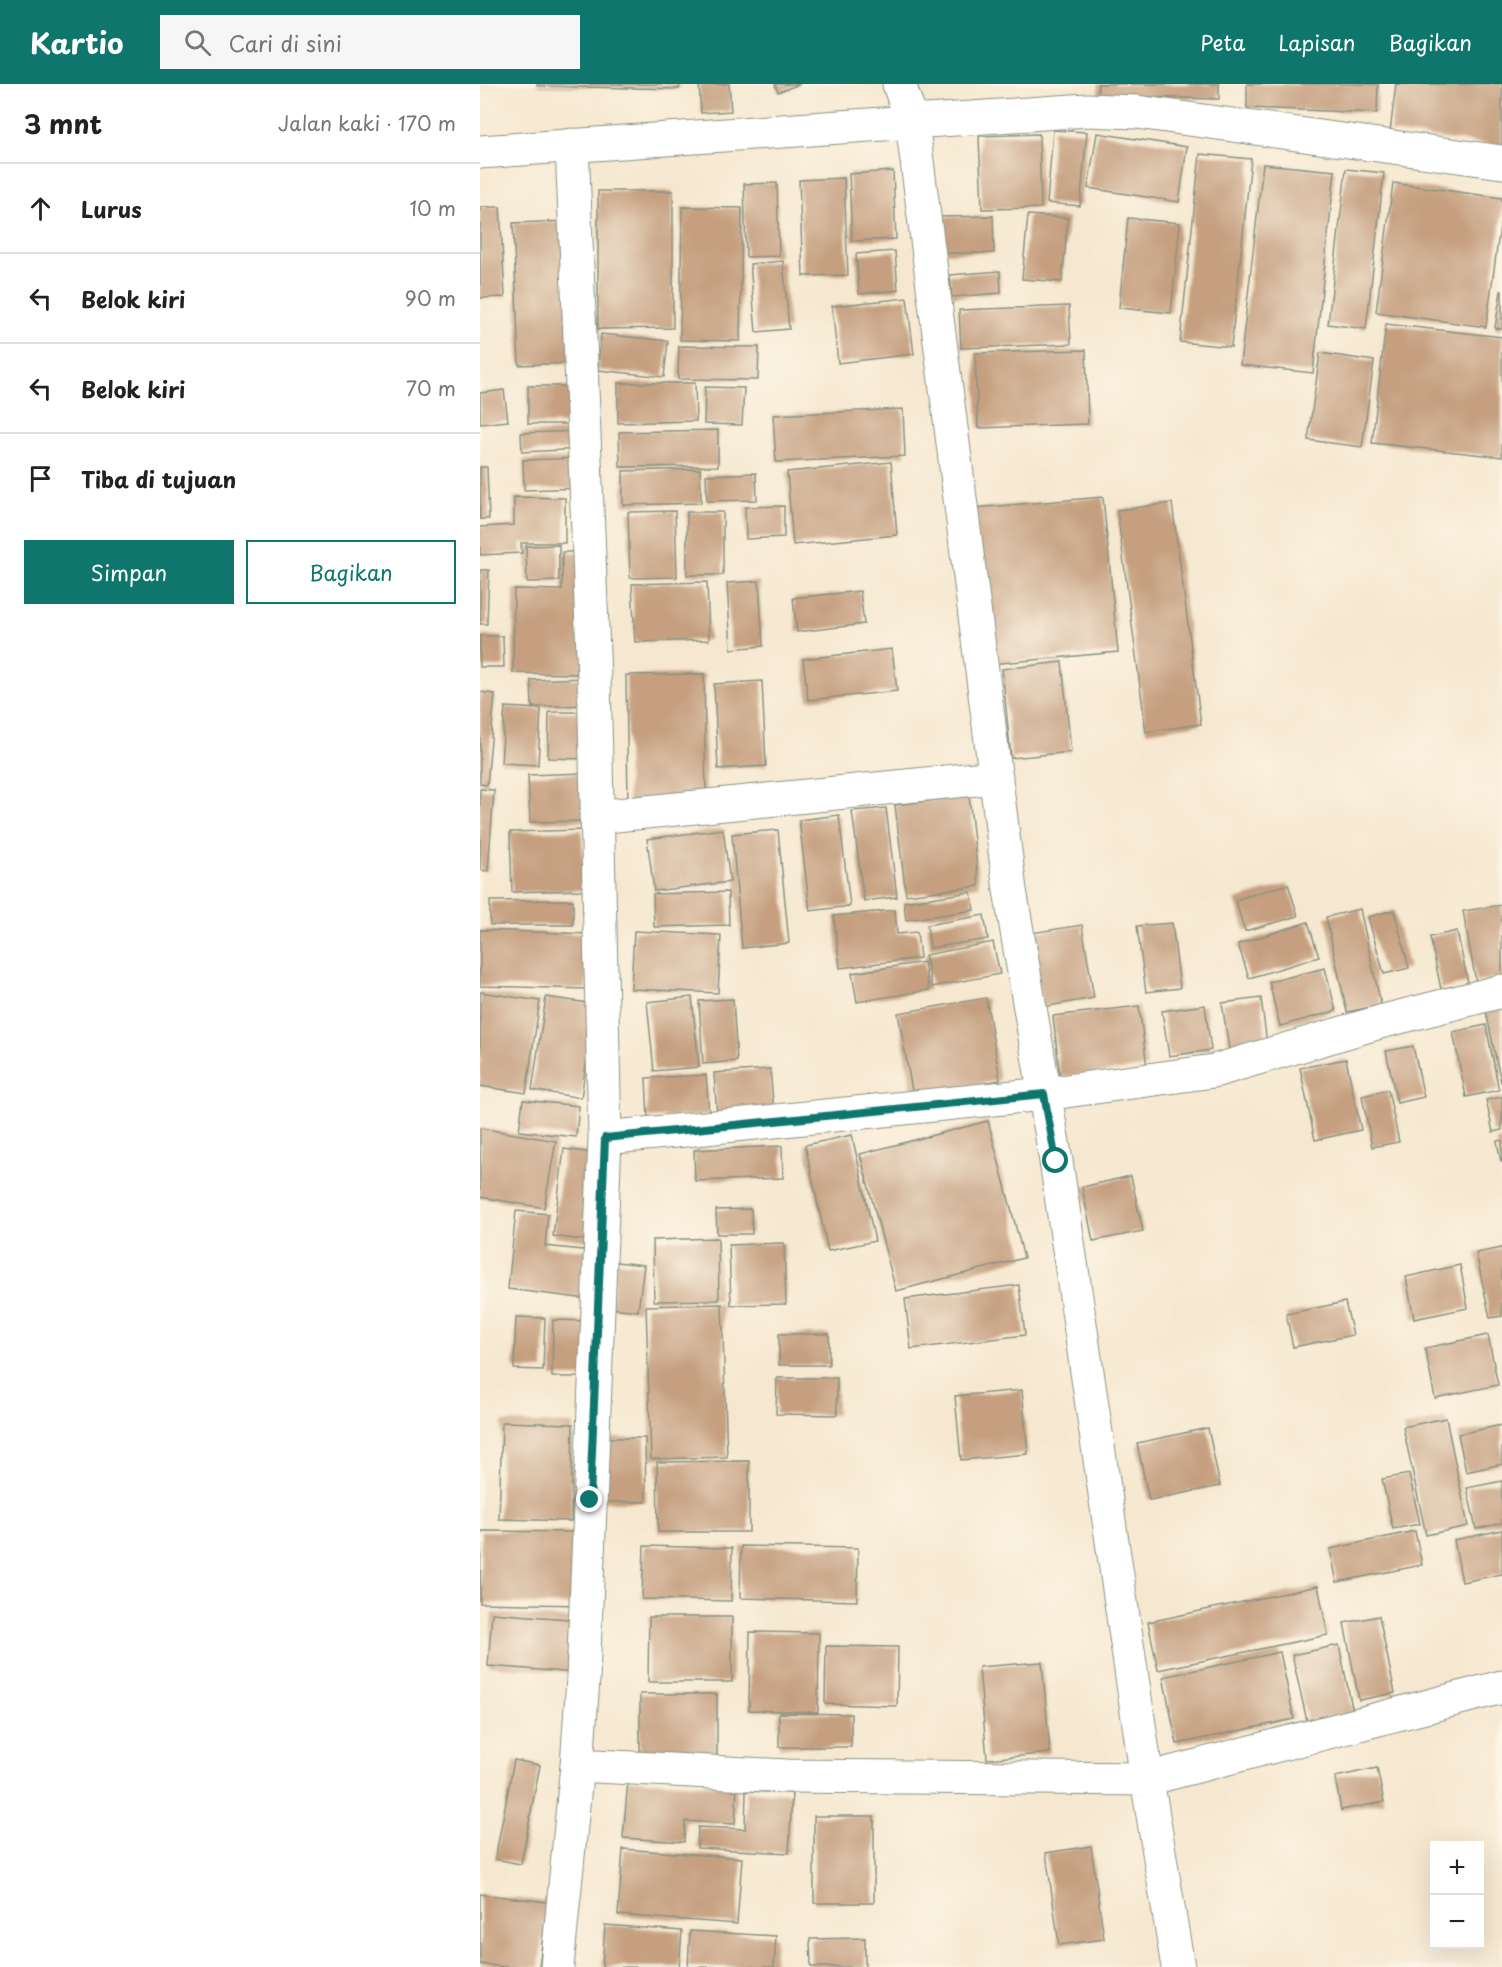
<!DOCTYPE html>
<html lang="id">
<head>
<meta charset="utf-8">
<style>
	:root { --surface:#fff; --page:#f6f6f6; --text:#222; --muted:#767676; --line:#e0e0e0; --accent:#0f766e }
	body { margin:0; font-family:"Playpen Sans",sans-serif; background:var(--page); color:var(--text) }
	.controls { position:absolute; right:18px; bottom:18px; display:grid; overflow:hidden; border-radius:0px; box-shadow:0 6px 24px #0002 }
	.controls button { width:54px; height:54px; display:grid; place-items:center; padding:0; border:0; border-bottom:2px solid var(--line); background:var(--surface); color:var(--text); font:30px sans-serif }
	.stop { position:absolute; width:18px; height:18px; margin:-14px; border:4px solid #0f766e; border-radius:50%; background:#fff }
	.stop.end { background:#0f766e; border-color:#fff; box-shadow:0 2px 6px #0008 }
	.list { margin:0; padding:0; list-style:none }
	h2 { display:flex; justify-content:space-between; align-items:center; height:78px; margin:0; padding:0 24px; font-size:26px }
	h2 small { font-size:20px; font-weight:400; color:var(--muted) }
	.list li { display:grid; grid-template-columns:39px 1fr auto; gap:18px; align-items:center; box-sizing:border-box; height:90px; padding:0 24px; border-top:2px solid var(--line) }
	.list b { display:block; font-size:22px; white-space:nowrap }
	.list em { font-size:20px; font-style:normal; color:var(--muted) }
	.actions { display:flex; gap:12px; padding:18px 24px }
	.actions a { flex:1; padding:14px 0; border:2px solid var(--accent); border-radius:0px; text-align:center; font-size:21px; color:var(--accent) }
	.actions .main { background:var(--accent); color:#fff }
	.icon { flex:none; width:33px; height:33px; fill:none; stroke:currentColor; stroke-width:2; stroke-linecap:round; stroke-linejoin:round }
	.map { position:relative; flex:none; width:1022px; height:1883px; overflow:hidden }
	header { display:flex; align-items:center; gap:36px; box-sizing:border-box; height:84px; padding:0 30px; background:var(--accent); color:#fff }
	header strong { font-size:28px }
	nav { display:flex; gap:33px; margin-inline-start:auto; font-size:21px }
	.search { width:420px; height:54px; background:var(--page); display:flex; align-items:center; gap:15px; box-sizing:border-box; padding:0 21px; border-radius:0px; color:var(--muted); font-size:22px }
	main { display:flex }
	aside { flex:1; background:var(--surface) }
	.map>svg:first-child { display:block }
	.building { fill:#c59f7f }
	.lines { fill:none; stroke-linecap:round; stroke-linejoin:round }
	.street-casing { stroke:#8a9282; stroke-width:35 }
	.highway-casing { stroke:#8a9282; stroke-width:35 }
	.street { stroke:#fff; stroke-width:33 }
	.highway { stroke:#fff; stroke-width:33 }
	.route { stroke:#0f766e; stroke-width:8 }
</style>
</head>
<body>
<header>
<strong>Kartio</strong>
<div class="search"><svg class="icon" aria-label="search" viewBox="0 0 24 24"><circle cx="10" cy="10" r="6"/><path d="M15 15l6 6"/></svg>Cari di sini</div>
<nav><a>Peta</a><a>Lapisan</a><a>Bagikan</a></nav>
</header>
<main>
<aside>
<h2>3 mnt<small>Jalan kaki · 170 m</small></h2>
<ul class="list">
<li><svg class="icon" aria-label="ahead" viewBox="0 0 24 24"><path d="M12 20V5M6 11l6-6 6 6"/></svg><div><b>Lurus</b></div><em>10 m</em></li>
<li><svg class="icon" aria-label="left" viewBox="0 0 24 24"><path d="M17 20v-9H6M10 6l-5 5 5 5"/></svg><div><b>Belok kiri</b></div><em>90 m</em></li>
<li><svg class="icon" aria-label="left" viewBox="0 0 24 24"><path d="M17 20v-9H6M10 6l-5 5 5 5"/></svg><div><b>Belok kiri</b></div><em>70 m</em></li>
<li><svg class="icon" aria-label="arrive" viewBox="0 0 24 24"><path d="M6 21V4h12l-3 4 3 4H6"/></svg><div><b>Tiba di tujuan</b></div></li>
</ul>
<div class="actions"><a class="main">Simpan</a><a>Bagikan</a></div>
</aside>
<div class="map">
<svg width="1022" height="1883" viewBox="0 0 1022 1883">
	<rect width="100%" height="100%" fill="#fcf5e5"/>
	<filter id="ink" filterUnits="userSpaceOnUse"><feTurbulence type="fractalNoise" baseFrequency=".0167" numOctaves="2"/><feDisplacementMap in="SourceGraphic" scale="12" xChannelSelector="R" yChannelSelector="G"/><feConvolveMatrix kernelMatrix="1 2 1 2 8 2 1 2 1" color-interpolation-filters="sRGB"/></filter>
	<filter id="wash" filterUnits="userSpaceOnUse"><feTurbulence type="fractalNoise" baseFrequency=".008" numOctaves="4" result="noise"/><feDisplacementMap in="SourceGraphic" scale="24" xChannelSelector="R" yChannelSelector="G"/><feGaussianBlur stdDeviation="1.35" result="paint"/><feColorMatrix in="noise" values="0 0 0 0 0 0 0 0 0 0 0 0 0 0 0 0 0 1.4 0 .05"/><feComposite in="paint" operator="in"/></filter>
	<g filter="url(#wash)">
		<rect width="100%" height="100%" fill="#f6e8d0"/>
		<g id="blocks">
			<path class="building" d="M57 0H200L199 5 57 2Z
				M219 0H249L251 27 221 29Z
				M295 0H320L298 8Z
				M618 0H739V15L618 12Z
				M767 0H898L897 29 767 24Z
				M916 0H1022V62L910 48Z
				M573 46 607 48 600 122 567 119Z
				M617 49 707 63 699 118 608 104Z
				M559 50 561 124 502 125 499 52Z
				M720 70 771 75 751 263 700 258Z
				M783 80 855 87 833 289 760 281Z
				M866 85 904 89 886 245 848 240Z
				M413 87 416 155 372 157 369 90Z
				M364 94 368 191 323 192 319 96Z
				M297 99 299 172 266 173 264 100Z
				M913 99 1022 114V128L1006 243 896 228Z
				M118 107H193V244L118 245Z
				M0 123H20L25 213 0 214Z
				M202 123 262 124 260 257 200 256Z
				M548 131 588 134 582 198 542 195Z
				M513 132 514 169H457V133Z
				M648 134 700 139 691 229 639 224Z
				M88 137 93 279 39 281 33 139Z
				M415 167 418 206 379 210 376 170Z
				M303 177 309 245 276 248 270 180Z
				M520 187 521 209 472 213 470 191Z
				M1021 207H1022V245L1015 244Z
				M427 214 434 270 358 279 352 222Z
				M589 222 591 260 481 264 479 226Z
				M906 240 1022 253V373L892 359Z
				M121 250 188 257 184 293 118 286Z
				M199 262 279 263 278 296 198 295Z
				M606 266 608 340 498 344 495 269Z
				M840 269 894 277 882 363 828 356Z
				M138 299H215L216 337 138 339Z
				M48 302H99V340H48Z
				M225 303 264 304 262 341 224 340Z
				M24 306 28 337 0 340V309Z
				M423 325 425 372 296 378 293 331Z
				M238 346V382L140 383 139 348Z
				M102 347 103 365 42 368 41 349Z
				M101 374 102 404 44 406 43 376Z
				M411 378 417 451 313 461 307 388Z
				M0 383H7L9 435H0Z
				M220 385 221 419 143 421V387Z
				M276 389 277 416 227 417 226 391Z
				M34 413 85 414V459H41L42 469 0 471V443L34 441Z
				M623 413 638 568 509 580 494 424Z
				M692 419 721 640 666 648 637 426Z
				M304 422V453L266 455 265 423Z
				M195 427 197 493 150 494 148 428Z
				M207 428H243V491H207Z
				M79 461V497L47 498 46 462Z
				M82 468H106L105 590 33 589 34 505 82 506Z
				M0 486H9L7 540H0Z
				M279 497 283 562 251 565 247 499Z
				M227 498 229 556 155 558 152 500Z
				M380 507 384 540 317 548 313 514Z
				M0 552H23L24 583H0Z
				M412 565 417 607 328 616 323 575Z
				M582 578 591 668 531 674 522 585Z
				M224 590 226 718 148 719 146 591Z
				M106 594 107 621 52 623 51 596Z
				M282 597 286 682 238 685 234 600Z
				M0 608 15 610 7 701 0 700Z
				M25 623 61 625 58 681 21 679Z
				M69 628H108L107 675 68 674Z
				M105 689 106 737 50 738 48 691Z
				M0 705 14 706 8 787 0 786Z
				M489 712 499 802 426 811 415 721Z
				M406 724 417 813 384 817 372 727Z
				M359 731 370 822 330 827 319 736Z
				M243 745 250 798 174 807 167 755Z
				M102 746 104 806 32 808 30 748Z
				M298 746 309 859 262 864 252 750Z
				M808 800 818 832 765 847 755 816Z
				M248 808 249 841 174 843 173 810Z
				M491 808 494 826 426 836 424 818Z
				M93 816V841H10V817Z
				M1022 821V893L996 898 983 827Z
				M880 825 901 921 867 928 846 833Z
				M415 826 417 850 437 848 440 874 360 884 354 832Z
				M914 826 929 884 904 890 888 833Z
				M504 831 508 855 450 864 447 841Z
				M828 838 839 873 769 894 758 860Z
				M692 839 700 904 666 908 657 842Z
				M602 841 614 914 563 923 551 849Z
				M0 846 109 850 106 905 0 902Z
				M154 847 241 851 238 909 151 905Z
				M977 847 988 899 961 905 950 853Z
				M513 858 520 890 452 903 445 871Z
				M444 878 449 906 377 918 372 889Z
				M845 884 856 927 800 942 789 898Z
				M0 908 60 917 46 1009 0 1002Z
				M66 913 115 920 101 1014 52 1006Z
				M212 913 219 983 174 987 167 918Z
				M506 914 520 996 433 1012 418 929Z
				M781 914 787 960 749 965 742 919Z
				M253 915 257 977 223 980 219 917Z
				M1022 919V998H1021L1005 923Z
				M725 921 731 966 689 972 682 927Z
				M659 922 667 983 580 993 573 932Z
				M1006 941 1019 1006 986 1013 973 948Z
				M933 962 944 1013 917 1019 906 967Z
				M866 975 881 1046 835 1056 820 984Z
				M290 985 294 1028 237 1032 234 989Z
				M226 991 229 1031 168 1034 166 994Z
				M908 1006 919 1058 892 1063 882 1012Z
				M1022 1013V1046L1013 1048 1006 1016Z
				M43 1016 99 1022 96 1053 39 1047Z
				M508 1037 544 1174 416 1207 380 1070Z
				M0 1044 76 1057 64 1124 0 1113Z
				M372 1051 395 1157 348 1167 325 1061Z
				M1022 1056V1078H1021L1017 1057Z
				M302 1062 303 1094 215 1097 214 1066Z
				M84 1065 120 1070 109 1157 73 1152Z
				M651 1092 663 1147 613 1157 602 1103Z
				M271 1125 272 1150H237L236 1126Z
				M36 1127 68 1130 65 1162 112 1167 107 1215 28 1205Z
				M238 1154 239 1216 174 1217 173 1156Z
				M304 1159 306 1220 251 1221 249 1161Z
				M1022 1164V1232L1010 1234 996 1169Z
				M136 1178 164 1181 158 1227 131 1224Z
				M980 1181 988 1224 934 1235 926 1193Z
				M539 1201 545 1251 431 1265 425 1215Z
				M865 1218 873 1251 813 1263 806 1230Z
				M242 1220 247 1373 171 1375 166 1222Z
				M36 1233 65 1234 63 1286 34 1285Z
				M73 1236 111 1237 110 1293H72Z
				M299 1250H349V1281H299Z
				M1008 1251 1018 1301 955 1314 945 1264Z
				M297 1294H357V1331L296 1330Z
				M542 1306 548 1370 481 1376 475 1312Z
				M966 1334 988 1442 946 1451 923 1343Z
				M22 1338 93 1340 91 1437 19 1435Z
				M1022 1341V1380L986 1388 978 1350Z
				M728 1344 740 1402 669 1416 657 1359Z
				M117 1354H165L166 1418H118Z
				M269 1377V1448H178L177 1378Z
				M929 1390 940 1440 913 1445 902 1395Z
				M1022 1397V1439L996 1445 987 1404Z
				M1022 1446V1490L982 1498 974 1456Z
				M1 1447 102 1448 101 1521 0 1519Z
				M935 1447 942 1481 857 1498 850 1465Z
				M164 1462 252 1464 251 1517 162 1515Z
				M261 1462 378 1464 377 1517 260 1514Z
				M838 1502 848 1551 678 1586 668 1538Z
				M12 1529 101 1536 97 1589 8 1582Z
				M899 1532 915 1609 879 1616 864 1539Z
				M169 1533H252V1598H168Z
				M270 1548 339 1549 338 1628 269 1626Z
				M859 1561 873 1628 827 1637 812 1571Z
				M346 1562 418 1563 417 1622 345 1620Z
				M800 1568 814 1635 697 1660 683 1593Z
				M562 1578 570 1669 507 1675 499 1583Z
				M160 1610H237V1676H160Z
				M299 1629 371 1630V1663H299Z
				M34 1676 60 1681 41 1780 15 1775Z
				M897 1684 904 1718 861 1726 855 1693Z
				M148 1696 257 1702 255 1740 205 1737 204 1758 143 1754Z
				M266 1707 312 1709 309 1769 217 1764 218 1743 265 1745Z
				M334 1732H394V1819H334Z
				M611 1762 624 1855 579 1861 566 1769Z
				M143 1765 262 1774 257 1840 138 1831Z
				M0 1810 67 1818 59 1883H25L0 1880Z
				M125 1841 202 1847 199 1883H122Z
				M210 1847 296 1852 294 1883H208Z
				M385 1854V1883H331L330 1855Z"/>
		</g>
	</g>
	<g filter="url(#ink)">
		<use href="#blocks" fill-opacity="0" stroke="#8a9282" stroke-width="1.5"/>
		<g class="lines">
			<defs>
				<path id="street" d="M419 0 432 38 530 806 576 1077 667 1695 698 1883
					M432 38 607 26 657 28 1022 78
					M116 733 516 693
					M125 1054 564 1010 734 987 900 938 1022 907
					M97 1681 307 1692 667 1695 1022 1603
					M77 1883 97 1681 103 1595 125 1054 114 593 92 61"/>
				<path id="highway" d="M0 68 432 38"/>
			</defs>
			<use href="#street" class="street-casing"/>
			<use href="#highway" class="highway-casing"/>
			<use href="#street" class="street"/>
			<use href="#highway" class="highway"/>
		</g>
	</g>
	<g class="lines" filter="url(#ink)">
		<path class="route" d="M110 1416 125 1054 564 1010 576 1077"/>
	</g>
</svg>
<div class="controls">
<button>+</button>
<button>−</button>
</div>
<div class="stop" style="left:576px;top:1077px"></div>
<div class="stop end" style="left:110px;top:1416px"></div>
</div>
</main>
</body>
</html>
